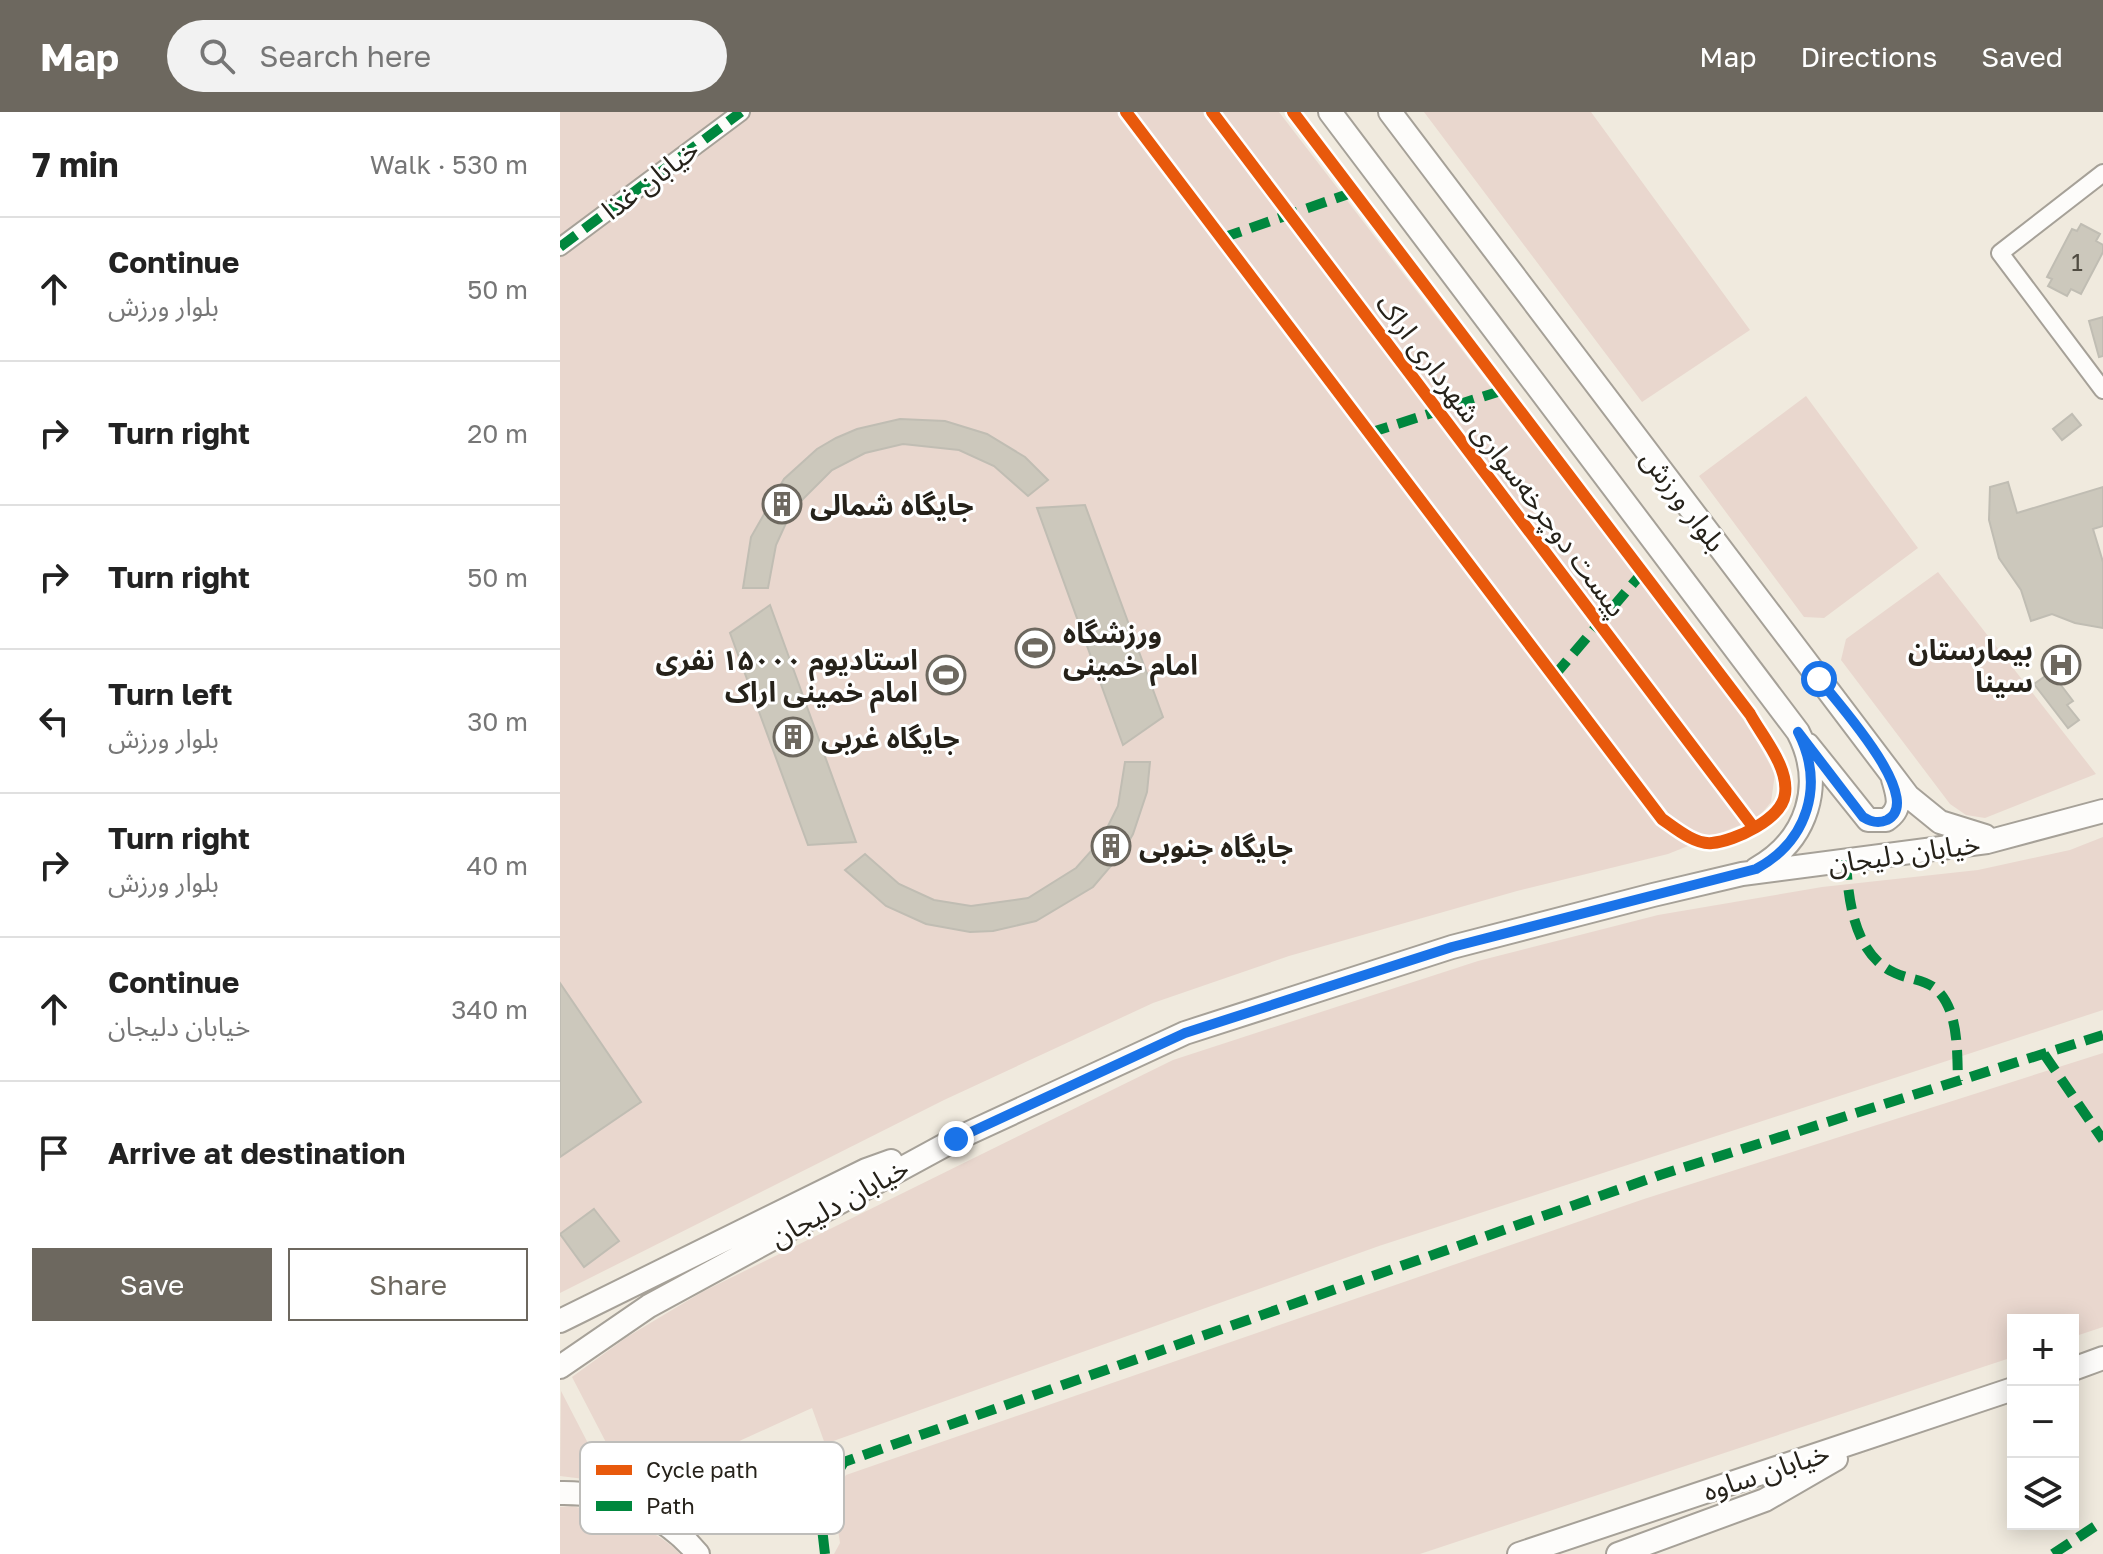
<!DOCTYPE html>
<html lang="en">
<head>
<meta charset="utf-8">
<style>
	:root { --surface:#fff; --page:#f2f2f2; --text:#222; --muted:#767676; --line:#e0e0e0; --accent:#6d685f }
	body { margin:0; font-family:"Golos Text","Noto Sans Arabic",sans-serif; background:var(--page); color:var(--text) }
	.controls { position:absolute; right:24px; bottom:24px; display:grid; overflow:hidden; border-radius:0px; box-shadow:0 4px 20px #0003 }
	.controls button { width:72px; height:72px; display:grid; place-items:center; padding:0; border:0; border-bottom:2px solid var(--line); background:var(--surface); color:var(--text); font:40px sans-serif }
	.stop { position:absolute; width:24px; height:24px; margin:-18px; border:6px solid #1a73e8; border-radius:50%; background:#fff }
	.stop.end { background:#1a73e8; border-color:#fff; box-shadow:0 2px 8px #0008 }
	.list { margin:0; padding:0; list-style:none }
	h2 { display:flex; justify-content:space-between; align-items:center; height:104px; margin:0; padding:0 32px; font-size:34px }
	h2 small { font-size:26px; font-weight:400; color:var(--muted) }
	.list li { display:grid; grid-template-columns:52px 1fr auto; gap:24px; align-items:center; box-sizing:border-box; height:144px; padding:0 32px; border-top:2px solid var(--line) }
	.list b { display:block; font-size:30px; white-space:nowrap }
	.list p { margin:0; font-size:26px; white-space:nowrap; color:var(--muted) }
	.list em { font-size:26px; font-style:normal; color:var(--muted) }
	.actions { display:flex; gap:16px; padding:24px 32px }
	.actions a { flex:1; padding:18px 0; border:2px solid var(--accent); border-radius:0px; text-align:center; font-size:28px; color:var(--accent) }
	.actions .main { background:var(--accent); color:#fff }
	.icon { flex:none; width:44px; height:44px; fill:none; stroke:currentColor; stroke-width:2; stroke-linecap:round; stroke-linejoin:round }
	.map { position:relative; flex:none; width:1543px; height:1442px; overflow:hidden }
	header { display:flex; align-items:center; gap:48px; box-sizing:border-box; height:112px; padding:0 40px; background:var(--accent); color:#fff }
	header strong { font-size:38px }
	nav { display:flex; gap:44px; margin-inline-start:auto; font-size:28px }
	.search { width:560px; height:72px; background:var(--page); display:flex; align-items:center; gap:20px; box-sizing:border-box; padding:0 28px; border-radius:44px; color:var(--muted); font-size:30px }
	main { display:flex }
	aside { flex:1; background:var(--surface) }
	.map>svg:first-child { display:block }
	.green { fill:#e9d7ce }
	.building { fill:#ccc8bc; stroke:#c0bdb3; stroke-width:2 }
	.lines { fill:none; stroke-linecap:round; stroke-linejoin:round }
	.minor-casing { stroke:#a6a198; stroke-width:20 }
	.major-casing { stroke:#a6a198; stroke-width:26 }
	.minor { stroke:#fdfcfa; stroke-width:16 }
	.major { stroke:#fdfcfa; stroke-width:22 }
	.quiet { stroke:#00873e; stroke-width:10; stroke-dasharray:20 10; stroke-linecap:butt }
	.cycleway-casing { stroke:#fff; stroke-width:17 }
	.cycleway { stroke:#e8590c; stroke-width:12 }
	.route { stroke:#1a73e8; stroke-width:10 }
	.labels { text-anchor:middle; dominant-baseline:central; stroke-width:6; stroke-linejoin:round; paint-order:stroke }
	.number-label { font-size:24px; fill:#504c42 }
	.street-label { font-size:28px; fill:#26221a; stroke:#fff }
	.poi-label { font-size:28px; font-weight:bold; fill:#26221a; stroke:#fff; text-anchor:start }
	.key { fill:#fff; stroke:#bebdba; stroke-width:2 }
	.key-label { font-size:22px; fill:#26221a }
</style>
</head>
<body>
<header>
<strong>Map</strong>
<div class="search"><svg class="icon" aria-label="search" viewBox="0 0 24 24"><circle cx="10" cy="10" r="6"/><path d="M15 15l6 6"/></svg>Search here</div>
<nav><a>Map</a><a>Directions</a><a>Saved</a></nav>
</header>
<main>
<aside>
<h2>7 min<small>Walk · 530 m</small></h2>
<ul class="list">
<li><svg class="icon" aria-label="ahead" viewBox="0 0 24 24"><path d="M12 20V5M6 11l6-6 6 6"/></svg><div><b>Continue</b><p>بلوار ورزش</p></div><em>50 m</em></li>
<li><svg class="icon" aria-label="right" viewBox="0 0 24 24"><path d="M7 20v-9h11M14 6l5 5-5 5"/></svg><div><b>Turn right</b></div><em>20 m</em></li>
<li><svg class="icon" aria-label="right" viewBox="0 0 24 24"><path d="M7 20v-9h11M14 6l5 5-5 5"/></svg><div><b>Turn right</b></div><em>50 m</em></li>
<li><svg class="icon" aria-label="left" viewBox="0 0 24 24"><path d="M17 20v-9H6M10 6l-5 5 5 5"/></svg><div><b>Turn left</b><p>بلوار ورزش</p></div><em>30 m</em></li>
<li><svg class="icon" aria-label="right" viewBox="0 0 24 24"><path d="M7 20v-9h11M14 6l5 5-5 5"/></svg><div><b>Turn right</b><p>بلوار ورزش</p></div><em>40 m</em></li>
<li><svg class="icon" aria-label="ahead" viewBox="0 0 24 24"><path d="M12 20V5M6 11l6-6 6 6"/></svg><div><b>Continue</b><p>خیابان دلیجان</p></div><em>340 m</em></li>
<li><svg class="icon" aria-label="arrive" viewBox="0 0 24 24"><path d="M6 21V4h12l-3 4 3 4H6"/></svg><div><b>Arrive at destination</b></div></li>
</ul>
<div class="actions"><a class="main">Save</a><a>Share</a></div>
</aside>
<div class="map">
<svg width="1543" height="1442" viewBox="0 0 1543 1442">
	<rect width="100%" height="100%" fill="#f0eade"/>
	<path class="green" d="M0 0H719L1185 606 1215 662 1211 690 1198 706 1108 742 957 779 729 844 593 891 384 988 0 1181Z
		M864 0H1031L1190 218 1082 290Z
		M1246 284 1358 436 1264 506 1244 505 1139 364Z
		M1378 460 1536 662 1425 706 1406 703 1390 692 1281 548 1286 527Z
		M1543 725V898L819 1134 265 1332 252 1296 107 1362 51 1340 12 1265 67 1225 142 1180 613 948 918 849 1098 803 1262 775 1418 758 1510 738Z
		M1543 941V1215L1513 1225V1208H1453V1245L860 1442H274L280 1431 273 1385 286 1363 1084 1087Z
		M1 1279 48 1370 0 1364Z
		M12 1394C49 1403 93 1413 120 1442H0V1395Z"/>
	<path class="building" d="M1521 112 1540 122 1536 129 1543 133V140L1521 182 1511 177 1507 184 1488 174 1492 167 1487 165 1512 117 1517 119Z
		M1543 205V244L1539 245 1529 209Z
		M1512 302 1521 313 1502 328 1493 317Z
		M340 307 385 309 427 322 465 345 488 368 468 384 434 354 399 338 343 332 305 341 272 358 232 398 216 433 208 476H183L191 425 224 367 257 337 276 326 297 317Z
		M1448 370 1457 401 1543 375V414L1533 417 1543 450V516L1515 511 1492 502 1471 509 1461 478 1439 446 1429 408 1430 375Z
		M525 393 603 605 563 633 477 396Z
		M210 493 230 548 296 730 248 733 170 521Z
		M1491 560 1513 589 1507 593 1519 608 1508 616 1474 572Z
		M565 650H590L587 680 573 722 562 741 533 775 476 809 433 819 410 820 366 812 326 794 285 758 305 742 339 772 374 788 411 794 468 786 516 756 541 728 558 694Z
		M0 871 81 990 0 1045Z
		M34 1097 59 1129 24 1155 0 1122Z"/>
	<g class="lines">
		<defs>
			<path id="minor" d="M1543 61 1440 141 1543 278
				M0 135 181 0"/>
			<path id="major" d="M770 0 1238 620C1265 672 1248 728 1196 757
				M830 0 1348 684 1380 710 1425 724
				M1248 633 1308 708H1326C1343 697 1338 684 1333 667
				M0 1209 306 1058 331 1049
				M0 1255 89 1194 396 1027 625 921 892 835 1093 783 1182 762 1427 730 1543 699
				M1513 1257 1543 1246
				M0 1381C53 1380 104 1401 138 1442
				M959 1442 1453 1277
				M1058 1442 1205 1388 1276 1347"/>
		</defs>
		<use href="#minor" class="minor-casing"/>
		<use href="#major" class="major-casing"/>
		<use href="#minor" class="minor"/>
		<use href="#major" class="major"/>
		<path class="quiet" d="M662 126 794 80
			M0 135 181 0
			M809 321 944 278
			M994 564 1082 461
			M1286 748C1288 787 1294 843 1335 861 1350 868 1367 867 1379 880 1399 902 1397 942 1398 969
			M1484 942 1543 1028
			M265 1442 259 1390 284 1350 1100 1063 1543 923
			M1493 1442 1543 1409"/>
		<defs>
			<path id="cycleway" d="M566 0 1102 707C1115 716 1135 733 1152 731 1175 729 1222 707 1225 682 1229 655 1202 624 1190 602L733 0
				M652 0 1194 716"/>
		</defs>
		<use href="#cycleway" class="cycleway-casing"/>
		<use href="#cycleway" class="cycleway"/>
	</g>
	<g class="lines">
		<path class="route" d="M396 1027 625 921 892 835 1196 757C1248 729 1265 673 1238 620L1303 705C1311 710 1318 712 1327 708 1367 688 1275 588 1259 567"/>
	</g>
	<defs>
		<symbol id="building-ring" viewBox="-11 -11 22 22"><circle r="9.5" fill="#fff" stroke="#6d685f" stroke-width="1.5"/><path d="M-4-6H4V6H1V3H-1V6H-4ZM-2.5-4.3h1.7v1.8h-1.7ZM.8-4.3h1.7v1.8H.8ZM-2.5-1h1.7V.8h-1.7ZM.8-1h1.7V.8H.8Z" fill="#6d685f"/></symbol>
		<symbol id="stadium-ring" viewBox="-11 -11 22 22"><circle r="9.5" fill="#fff" stroke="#6d685f" stroke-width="1.5"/><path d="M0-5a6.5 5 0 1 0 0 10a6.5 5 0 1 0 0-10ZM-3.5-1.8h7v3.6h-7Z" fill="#6d685f"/></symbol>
		<symbol id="hospital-ring" viewBox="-11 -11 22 22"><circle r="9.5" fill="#fff" stroke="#6d685f" stroke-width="1.5"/><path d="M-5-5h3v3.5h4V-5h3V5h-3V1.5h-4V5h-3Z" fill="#6d685f"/></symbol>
	</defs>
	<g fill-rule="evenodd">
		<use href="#building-ring" x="200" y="370" width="44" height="44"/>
		<use href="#stadium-ring" x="453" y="514" width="44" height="44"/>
		<use href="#hospital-ring" x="1479" y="531" width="44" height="44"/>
		<use href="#stadium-ring" x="364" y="541" width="44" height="44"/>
		<use href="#building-ring" x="211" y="603" width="44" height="44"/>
		<use href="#building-ring" x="529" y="712" width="44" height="44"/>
	</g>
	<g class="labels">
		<g class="number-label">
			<text x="1517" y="149">1</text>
		</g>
		<g class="street-label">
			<text transform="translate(90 67) rotate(-37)">خیابان غذا</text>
			<text transform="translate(942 343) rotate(53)">پیست دوچرخه‌سواری شهرداری اراک</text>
			<text transform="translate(1124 388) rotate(53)">بلوار ورزش</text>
			<text transform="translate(1344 741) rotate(-8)">خیابان دلیجان</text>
			<text transform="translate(279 1090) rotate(-29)">خیابان دلیجان</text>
			<text transform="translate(1206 1359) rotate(-18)">خیابان ساوه</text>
		</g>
		<g class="poi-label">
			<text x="250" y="392">جایگاه شمالی</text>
			<text x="503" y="520">ورزشگاه<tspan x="503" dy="32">امام خمینی</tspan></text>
			<text x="1473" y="537" text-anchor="end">بیمارستان<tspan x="1473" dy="32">سینا</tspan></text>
			<text x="358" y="547" text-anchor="end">استادیوم ۱۵۰۰۰ نفری<tspan x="358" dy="32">امام خمینی اراک</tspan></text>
			<text x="261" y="625">جایگاه غربی</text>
			<text x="579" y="734">جایگاه جنوبی</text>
		</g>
	</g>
	<rect x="20" y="1330" width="264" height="92" rx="12" class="key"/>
	<rect x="36" y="1353" width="36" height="10" fill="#e8590c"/>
	<rect x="36" y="1389" width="36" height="10" fill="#00873e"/>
	<g class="key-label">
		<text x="86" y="1366">Cycle path</text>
		<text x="86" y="1402">Path</text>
	</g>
</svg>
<div class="controls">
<button>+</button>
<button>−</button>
<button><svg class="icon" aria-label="layers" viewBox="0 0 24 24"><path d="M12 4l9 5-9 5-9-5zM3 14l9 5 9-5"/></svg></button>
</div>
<div class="stop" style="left:1259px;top:567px"></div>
<div class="stop end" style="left:396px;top:1027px"></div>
</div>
</main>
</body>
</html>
